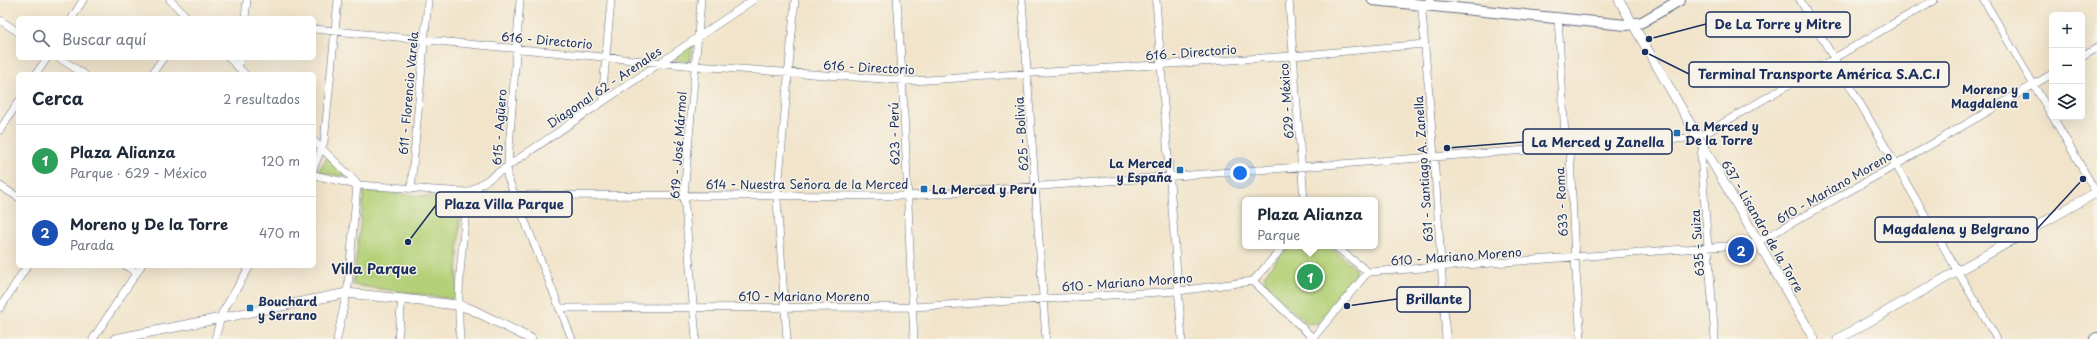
<!DOCTYPE html>
<html lang="es">
<head>
<meta charset="utf-8">
<style>
	:root { --surface:#fff; --page:#f6f6f7; --text:#1f2937; --muted:#747a83; --line:#e0e1e3; --accent:#b45309 }
	body { margin:0; font-family:"Playpen Sans",sans-serif; background:var(--page); color:var(--text) }
	.controls { position:absolute; right:12px; top:12px; display:grid; overflow:hidden; border-radius:6px; box-shadow:0 4px 16px #0002 }
	.controls button { width:36px; height:36px; display:grid; place-items:center; padding:0; border:0; border-bottom:1px solid var(--line); background:var(--surface); color:var(--text); font:20px sans-serif }
	.you { position:absolute; left:1240px; top:173px; width:14px; height:14px; margin:-10px; border:3px solid #fff; border-radius:50%; background:#1a73e8; box-shadow:0 0 0 6px #1a73e833 }
	.badge { display:grid; place-items:center; width:26px; height:26px; border-radius:50%; background:var(--accent); color:#fff; font-size:13px; font-weight:700 }
	.pin { position:absolute; translate:-50% -50%; border:2px solid #fff; box-shadow:0 1px 4px #0006 }
	.popup { position:absolute; left:1242px; top:197px; width:136px; height:52px; box-sizing:border-box; display:grid; place-content:center; border-radius:6px; background:var(--surface); filter:drop-shadow(0 1px 3px #0005); font-size:13px; white-space:nowrap; color:var(--muted) }
	.popup b { font-size:15px; color:var(--text) }
	.popup::after { content:''; position:absolute; left:50%; top:100%; margin-left:-8px; border:8px solid transparent; border-top-color:var(--surface) }
	.list { margin:0; padding:0; list-style:none }
	h2 { display:flex; justify-content:space-between; align-items:center; height:52px; margin:0; padding:0 16px; font-size:17px }
	h2 small { font-size:13px; font-weight:400; color:var(--muted) }
	.list li { display:grid; grid-template-columns:26px 1fr auto; gap:12px; align-items:center; box-sizing:border-box; height:72px; padding:0 16px; border-top:1px solid var(--line) }
	.list b { display:block; font-size:15px; white-space:nowrap }
	.list p { margin:0; font-size:13px; white-space:nowrap; color:var(--muted) }
	.list em { font-size:13px; font-style:normal; color:var(--muted) }
	.icon { flex:none; width:22px; height:22px; fill:none; stroke:currentColor; stroke-width:2; stroke-linecap:round; stroke-linejoin:round }
	.map { position:relative; flex:none; width:2097px; height:339px; overflow:hidden }
	.search { position:absolute; background:var(--surface); box-shadow:0 4px 16px #0002; left:16px; top:16px; width:300px; height:44px; display:flex; align-items:center; gap:10px; box-sizing:border-box; padding:0 14px; border-radius:6px; color:var(--muted); font-size:15px }
	.panel { position:absolute; background:var(--surface); box-shadow:0 4px 16px #0002; left:16px; top:72px; width:300px; height:196px; border-radius:6px }
	.map>svg:first-child { display:block }
	.green { fill:#b4d077; stroke:#68806a }
	.lines { fill:none; stroke-linecap:round; stroke-linejoin:round }
	.minor-casing { stroke:#666e84; stroke-width:8 }
	.tertiary-casing { stroke:#666e84; stroke-width:10 }
	.secondary-casing { stroke:#666e84; stroke-width:12 }
	.minor { stroke:#fff; stroke-width:7 }
	.tertiary { stroke:#fff; stroke-width:9 }
	.secondary { stroke:#fff; stroke-width:10 }
	.poi-dot { fill:#1f6fb2; stroke:#f7f3e8; stroke-width:1.5 }
	.labels { text-anchor:middle; dominant-baseline:central; stroke-width:3; stroke-linejoin:round; paint-order:stroke }
	.street-label { font-size:12px; fill:#1b2f5e; stroke:#f7f3e8 }
	.poi-label { font-size:12px; font-weight:bold; fill:#1b2f5e; stroke:#f7f3e8; text-anchor:start }
	.quarter-label { font-size:14px; font-weight:bold; fill:#1b2f5e; stroke:#f7f3e8 }
	.leader { fill:none; stroke:#1b2f5e; stroke-width:1.5 }
	.callout-dot { fill:#1b2f5e; stroke:#f7f3e8; stroke-width:1.5 }
	.callout { fill:#f7f3e8; stroke:#1b2f5e; stroke-width:1.5 }
	.callout-label { font-size:13px; text-anchor:middle; font-weight:bold; fill:#1b2f5e }
</style>
</head>
<body>
<div class="map">
<svg width="2097" height="339" viewBox="0 0 2097 339">
	<rect width="100%" height="100%" fill="#f7f3e8"/>
	<filter id="ink" filterUnits="userSpaceOnUse"><feTurbulence type="fractalNoise" baseFrequency=".025" numOctaves="2"/><feDisplacementMap in="SourceGraphic" scale="8" xChannelSelector="R" yChannelSelector="G"/><feConvolveMatrix kernelMatrix="1 2 1 2 8 2 1 2 1" color-interpolation-filters="sRGB"/></filter>
	<filter id="wash" filterUnits="userSpaceOnUse"><feTurbulence type="fractalNoise" baseFrequency=".012" numOctaves="4" result="noise"/><feDisplacementMap in="SourceGraphic" scale="16" xChannelSelector="R" yChannelSelector="G"/><feGaussianBlur stdDeviation="0.9" result="paint"/><feColorMatrix in="noise" values="0 0 0 0 0 0 0 0 0 0 0 0 0 0 0 0 0 1.4 0 .05"/><feComposite in="paint" operator="in"/></filter>
	<g filter="url(#wash)">
		<rect width="100%" height="100%" fill="#f1e4ca"/>
		<path class="green" d="M693 44 690 62 670 59Z
			M327 157 347 177 318 172Z
			M364 191 461 199 456 295 452 299 353 285Z
			M1288 246H1330L1355 268 1356 278 1318 323 1308 324 1266 287 1264 276Z"/>
	</g>
	<g filter="url(#ink)">
		<g class="lines">
			<defs>
				<path id="minor" d="M170 0 188 18
					M520 0 507 176 572 339
					M897 0C906 113 908 226 914 339
					M1022 0 1046 339
					M1156 0 1182 339
					M1289 0 1304 200
					M1430 0 1425 5 1422 12 1434 155 1446 339
					M1800 0 1997 339
					M1984 0 2052 116
					M1558 17 1565 137 1570 154 1575 259 1581 339
					M72 18 83 0
					M245 18 247 0
					M0 20 18 32
					M314 29 695 66 912 81 1293 56 1424 44
					M2082 57 2097 48
					M59 58 84 74
					M229 58 245 74
					M238 67 241 58
					M36 74 47 58
					M152 74 163 58
					M604 100 603 89 611 0
					M2053 117 2097 194
					M0 130 18 102
					M314 141 355 181 357 185 348 286 337 339
					M1703 146 1701 155 1715 339
					M314 167 324 142 338 0
					M314 175 357 185 514 195 907 196 1688 138 1706 133 1934 0
					M0 186 18 197
					M411 189 428 0
					M1335 246 1368 272
					M126 266 136 272
					M1253 281 1313 338
					M1253 281 1284 246
					M0 308 27 266
					M559 308 913 307 1178 291 1253 281
					M1313 338 1368 272 1754 244 1896 165 2052 74
					M93 339 141 266
					M215 339 222 313 250 266
					M398 339 402 298
					M460 339C456 289 463 242 468 193L753 0
					M696 339 684 195 701 0
					M787 339 777 200 795 0"/>
				<path id="tertiary" d="M1619 0 1814 339
					M115 339 347 293 457 305 471 309 531 339
					M1838 339 2097 192"/>
				<path id="secondary" d="M1373 0 1626 25 1642 22 1680 0
					M2095 339 2097 338"/>
			</defs>
			<use href="#minor" class="minor-casing"/>
			<use href="#tertiary" class="tertiary-casing"/>
			<use href="#secondary" class="secondary-casing"/>
			<use href="#minor" class="minor"/>
			<use href="#tertiary" class="tertiary"/>
			<use href="#secondary" class="secondary"/>
		</g>
	</g>
	<g class="poi-dot">
		<rect x="2022" y="92" width="8" height="8" rx="2"/>
		<rect x="1673" y="129" width="8" height="8" rx="2"/>
		<rect x="1176" y="166" width="8" height="8" rx="2"/>
		<rect x="920" y="185" width="8" height="8" rx="2"/>
		<rect x="246" y="304" width="8" height="8" rx="2"/>
	</g>
	<g class="labels">
		<g class="street-label">
			<text transform="translate(547 40) rotate(5)">616 - Directorio</text>
			<text transform="translate(1191 52) rotate(-4)">616 - Directorio</text>
			<text transform="translate(869 67) rotate(3)">616 - Directorio</text>
			<text transform="translate(604 87) rotate(-34)">Diagonal 62 - Arenales</text>
			<text transform="translate(408 93) rotate(-85)">611 - Florencio Varela</text>
			<text transform="translate(1286 101) rotate(-94)">629 - México</text>
			<text transform="translate(499 127) rotate(-86)">615 - Agüero</text>
			<text transform="translate(894 134) rotate(-91)">623 - Perú</text>
			<text transform="translate(1021 134) rotate(-94)">625 - Bolivia</text>
			<text transform="translate(678 145) rotate(-86)">619 - José Mármol</text>
			<text transform="translate(1423 169) rotate(-94)">631 - Santiago A. Zanella</text>
			<text x="807" y="184">614 - Nuestra Señora de la Merced</text>
			<text transform="translate(1834 187) rotate(-30)">610 - Mariano Moreno</text>
			<text transform="translate(1561 202) rotate(-93)">633 - Roma</text>
			<text transform="translate(1763 226) rotate(60)">637 - Lisandro de la Torre</text>
			<text transform="translate(1697 243) rotate(-94)">635 - Suiza</text>
			<text transform="translate(1456 256) rotate(-4)">610 - Mariano Moreno</text>
			<text transform="translate(1127 282) rotate(-4)">610 - Mariano Moreno</text>
			<text x="804" y="296">610 - Mariano Moreno</text>
		</g>
		<g class="poi-label">
			<text x="2018" y="89" text-anchor="end">Moreno y<tspan x="2018" dy="14">Magdalena</tspan></text>
			<text x="1685" y="126">La Merced y<tspan x="1685" dy="14">De la Torre</tspan></text>
			<text x="1172" y="163" text-anchor="end">La Merced<tspan x="1172" dy="14">y España</tspan></text>
			<text x="932" y="189">La Merced y Perú</text>
			<text x="258" y="301">Bouchard<tspan x="258" dy="14">y Serrano</tspan></text>
		</g>
		<g class="quarter-label">
			<text x="374" y="268">Villa Parque</text>
		</g>
	</g>
	<path class="leader" d="M1649 39L1706 24M1645 52L1689 74M1447 148L1523 142M408 242L436 205M2083 179L2037 229M1347 306L1397 299"/>
	<g class="callout-dot">
		<circle cx="1649" cy="39" r="4"/>
		<circle cx="1645" cy="52" r="4"/>
		<circle cx="1447" cy="148" r="4"/>
		<circle cx="408" cy="242" r="4"/>
		<circle cx="2083" cy="179" r="4"/>
		<circle cx="1347" cy="306" r="4"/>
	</g>
	<g class="callout">
		<rect x="1706" y="12" width="144" height="25" rx="4"/>
		<rect x="1689" y="62" width="260" height="25" rx="4"/>
		<rect x="1523" y="129" width="149" height="25" rx="4"/>
		<rect x="436" y="192" width="136" height="25" rx="4"/>
		<rect x="1875" y="217" width="162" height="25" rx="4"/>
		<rect x="1397" y="287" width="73" height="25" rx="4"/>
	</g>
	<g class="callout-label">
		<text x="1778" y="29">De La Torre y Mitre</text>
		<text x="1819" y="79">Terminal Transporte América S.A.C.I</text>
		<text x="1598" y="147">La Merced y Zanella</text>
		<text x="504" y="209">Plaza Villa Parque</text>
		<text x="1956" y="234">Magdalena y Belgrano</text>
		<text x="1434" y="304">Brillante</text>
	</g>
</svg>
<div class="controls">
<button>+</button>
<button>−</button>
<button><svg class="icon" aria-label="layers" viewBox="0 0 24 24"><path d="M12 4l9 5-9 5-9-5zM3 14l9 5 9-5"/></svg></button>
</div>
<div class="you"></div>
<div class="pin badge" style="left:1310px;top:277px;background:#2e9e5b">1</div>
<div class="popup"><b>Plaza Alianza</b>Parque</div>
<div class="pin badge" style="left:1741px;top:250px;background:#1a4fb4">2</div>
<div class="search"><svg class="icon" aria-label="search" viewBox="0 0 24 24"><circle cx="10" cy="10" r="6"/><path d="M15 15l6 6"/></svg>Buscar aquí</div>
<section class="panel">
<h2>Cerca<small>2 resultados</small></h2>
<ul class="list">
<li><span class="badge" style="background:#2e9e5b">1</span><div><b>Plaza Alianza</b><p>Parque · 629 - México</p></div><em>120 m</em></li>
<li><span class="badge" style="background:#1a4fb4">2</span><div><b>Moreno y De la Torre</b><p>Parada</p></div><em>470 m</em></li>
</ul>
</section>
</div>
</body>
</html>
